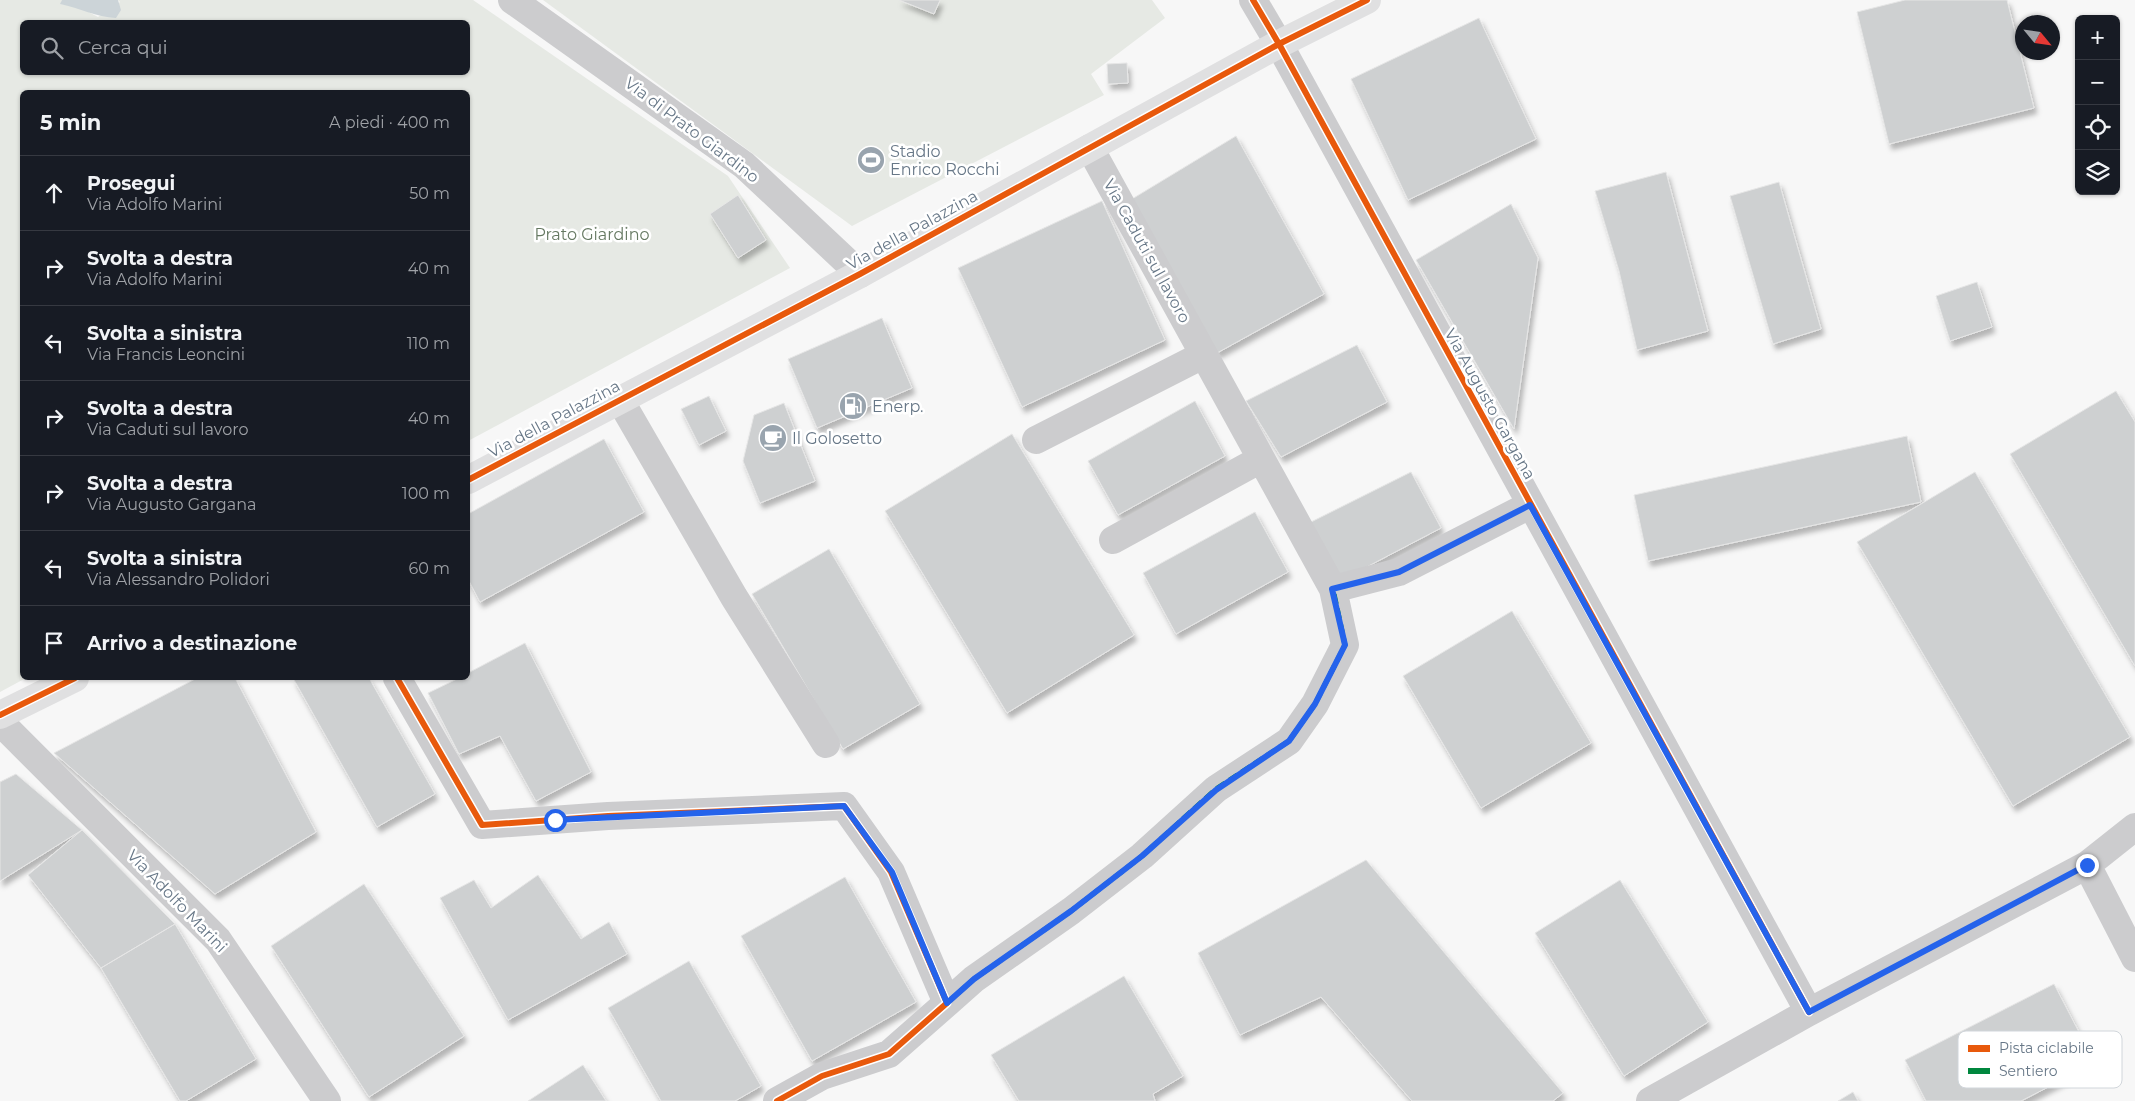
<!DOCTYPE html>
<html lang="it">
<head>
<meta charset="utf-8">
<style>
	:root { --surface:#171b24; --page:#242831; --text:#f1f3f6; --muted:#9ea1a6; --line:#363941 }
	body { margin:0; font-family:Montserrat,sans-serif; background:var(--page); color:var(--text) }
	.controls { position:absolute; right:15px; top:15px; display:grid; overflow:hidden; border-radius:8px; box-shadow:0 1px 4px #0004 }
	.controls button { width:45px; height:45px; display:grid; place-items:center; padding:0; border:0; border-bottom:1px solid var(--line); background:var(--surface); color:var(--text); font:25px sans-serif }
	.compass { position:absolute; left:2015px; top:15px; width:45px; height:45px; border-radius:50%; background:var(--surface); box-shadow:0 1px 4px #0004; rotate:119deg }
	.stop { position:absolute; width:15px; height:15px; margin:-11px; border:4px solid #2563eb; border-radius:50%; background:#fff }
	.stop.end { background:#2563eb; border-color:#fff; box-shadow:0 1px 5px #0008 }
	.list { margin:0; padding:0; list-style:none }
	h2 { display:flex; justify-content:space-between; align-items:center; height:65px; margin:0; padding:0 20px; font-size:21px }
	h2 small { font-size:16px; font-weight:400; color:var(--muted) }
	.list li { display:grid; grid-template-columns:32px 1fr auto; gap:15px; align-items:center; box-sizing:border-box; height:75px; padding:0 20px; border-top:1px solid var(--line) }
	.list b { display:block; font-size:19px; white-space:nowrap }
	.list p { margin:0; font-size:16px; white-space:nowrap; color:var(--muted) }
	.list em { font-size:16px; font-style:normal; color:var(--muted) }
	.icon { flex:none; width:28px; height:28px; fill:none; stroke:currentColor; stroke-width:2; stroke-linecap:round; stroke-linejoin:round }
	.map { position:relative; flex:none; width:2135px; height:1101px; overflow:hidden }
	.search { position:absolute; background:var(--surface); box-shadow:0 1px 4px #0004; left:20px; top:20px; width:450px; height:55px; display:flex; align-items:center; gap:12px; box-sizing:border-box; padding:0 18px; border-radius:8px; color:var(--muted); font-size:19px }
	.panel { position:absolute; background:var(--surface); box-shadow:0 1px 4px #0004; left:20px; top:90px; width:450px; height:590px; border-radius:8px }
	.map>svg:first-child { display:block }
	.green { fill:#e6e9e4; fill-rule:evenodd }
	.water { fill:#ccd4d8 }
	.building { fill:#ced0d1; stroke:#e6e6e6; filter:url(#shadow) }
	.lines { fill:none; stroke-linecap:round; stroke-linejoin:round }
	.minor { stroke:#ccccce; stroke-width:28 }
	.major { stroke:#e0e0e1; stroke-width:28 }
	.quiet { stroke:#00873e; stroke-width:5; stroke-dasharray:10 5; stroke-linecap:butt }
	.cycleway-casing { stroke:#fff; stroke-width:9 }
	.cycleway { stroke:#e8590c; stroke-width:6 }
	.route { stroke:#2563eb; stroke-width:6 }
	.labels { text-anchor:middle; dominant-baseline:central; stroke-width:5; stroke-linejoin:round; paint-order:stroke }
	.street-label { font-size:16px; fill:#677787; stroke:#fff }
	.poi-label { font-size:16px; fill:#677787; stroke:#fff; text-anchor:start }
	.park-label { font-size:16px; fill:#667962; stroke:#fff }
	.key { fill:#fff; stroke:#d1d6db; stroke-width:1 }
	.key-label { font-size:14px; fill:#677787 }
</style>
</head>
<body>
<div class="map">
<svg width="2135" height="1101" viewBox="0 0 2135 1101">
	<defs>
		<filter id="shadow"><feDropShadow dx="3" dy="5.5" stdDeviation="2.5" flood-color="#0004"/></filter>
	</defs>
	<rect width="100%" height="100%" fill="#f7f7f7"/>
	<path class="green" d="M0 0H62L61 4 79 7 98 17 120 2 118 0H473L728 176 790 268 468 441V92H22V678H26L0 692ZM22 22H468V72H22Z
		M543 0H899L934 14 940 0H1152L1165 18 1091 74 1104 95 852 226Z"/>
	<path class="water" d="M62 0H118L121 10 116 18C96 17 80 8 60 4Z"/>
	<path class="building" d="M899 0H940L934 14Z
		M1905 0H2007L2034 108 1889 144 1857 12Z
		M1479 18 1536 139 1408 200 1351 79Z
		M1127 63 1128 83 1108 84 1107 64Z
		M1236 136 1324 294 1217 353 1132 199Z
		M1666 172 1708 331 1637 350 1619 271 1595 191Z
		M1779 182 1821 329 1773 344 1730 196Z
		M738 195 766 240 738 258 710 214Z
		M1102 201 1165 340 1022 407 958 268Z
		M1511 204 1538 258 1514 429 1416 260Z
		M1977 282 1992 327 1950 341 1936 296Z
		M882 318 912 388 817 428 788 359Z
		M1357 345 1387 402 1281 457 1246 401Z
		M2116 391 2135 422V666L2010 454Z
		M709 396 726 431 699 445 681 409Z
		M1195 401 1225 456 1118 515 1088 461Z
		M784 403 815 481 760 503 743 461 754 415Z
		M1012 434 1134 635 1007 713 885 511Z
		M1907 436 1921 502 1648 561 1634 495Z
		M604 439 644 512 480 602 468 579V514Z
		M1411 472 1441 528 1336 583 1301 527Z
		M1975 472 2130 737 2013 806 1857 542Z
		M1255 512 1288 572 1176 634 1143 573Z
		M829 549 920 704 843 749 752 594Z
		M1512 611 1591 743 1481 808 1403 676Z
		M525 643 591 772 536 801 500 736 459 754 428 693 459 678H468V673Z
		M197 678H235L316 832 215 894 54 753Z
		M293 678H369L435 794 377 827Z
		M16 774 82 830 0 881V782Z
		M82 830 175 924 101 968 28 875Z
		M1366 860 1563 1093 1553 1101H1412L1321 997 1240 1035 1198 953Z
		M538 875 581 939 609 922 627 954 508 1020 440 898 474 880 491 908Z
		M845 877 916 1002 812 1061 741 936Z
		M1620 880 1708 1022 1624 1076 1535 933Z
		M364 884 464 1036 369 1097 271 946Z
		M175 924 256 1059 186 1101H180L101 968Z
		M689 961 761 1086 735 1101H661L608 1008Z
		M1124 976 1183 1076 1153 1094 1155 1101H1019L991 1055Z
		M2054 984 2095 1063 2021 1101H1926L1905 1060Z
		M583 1065 606 1101H528Z
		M1853 1092 1858 1101H1838Z"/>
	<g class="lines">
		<path class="minor" d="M512 0 744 165 860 274
			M1253 0 1279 44 1809 1012
			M1090 148 1333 589 1399 572 1530 505
			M620 400 734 597 826 744
			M1036 440 1203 355
			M1113 540 1261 459
			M397 678 482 825 608 816 844 806 891 872 947 1003 889 1054 822 1076 777 1101
			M0 722 218 940 327 1101
			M2087 865 2135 958
			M947 1003 974 979 1071 911 1142 856 1216 789 1289 741 1315 704 1345 645 1333 589
			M1650 1101 1809 1012 2087 865 2135 827"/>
		<path class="major" d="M468 480 860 274 1279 44 1367 0
			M0 715 75 678"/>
		<path class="quiet" d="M947 1003 974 979 1071 911 1142 856 1216 789 1289 741 1315 704 1345 645 1333 589"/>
		<defs>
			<path id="cycleway" d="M1253 0 1279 44 1809 1012
				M468 480 860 274 1279 44 1367 0
				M397 678 482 825 608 816 844 806 891 872 947 1003 889 1054 822 1076 777 1101
				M0 715 75 678"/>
		</defs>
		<use href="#cycleway" class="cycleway-casing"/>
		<use href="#cycleway" class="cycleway"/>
	</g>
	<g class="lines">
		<path class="route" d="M555 820 844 806 892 872 947 1003 974 979 1071 911 1142 856 1216 790 1289 741 1315 704 1345 645 1332 589 1399 572 1530 505 1809 1012 2087 865"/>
	</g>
	<defs>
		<symbol id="stadium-disc" viewBox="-11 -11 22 22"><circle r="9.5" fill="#99a4ae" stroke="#fff"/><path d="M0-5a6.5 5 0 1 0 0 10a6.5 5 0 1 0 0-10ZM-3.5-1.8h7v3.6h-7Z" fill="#fff"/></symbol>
		<symbol id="fuel-disc" viewBox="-11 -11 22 22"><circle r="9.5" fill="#99a4ae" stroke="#fff"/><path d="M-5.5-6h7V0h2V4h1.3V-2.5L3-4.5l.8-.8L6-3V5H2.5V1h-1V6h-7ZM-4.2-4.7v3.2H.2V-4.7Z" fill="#fff"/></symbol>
		<symbol id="cafe-disc" viewBox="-11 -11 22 22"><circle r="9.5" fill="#99a4ae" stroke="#fff"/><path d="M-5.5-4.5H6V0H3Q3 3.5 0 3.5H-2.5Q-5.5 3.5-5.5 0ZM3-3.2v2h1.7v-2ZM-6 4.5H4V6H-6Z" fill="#fff"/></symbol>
	</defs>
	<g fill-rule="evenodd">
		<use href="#stadium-disc" x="855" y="144" width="32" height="32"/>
		<use href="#fuel-disc" x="837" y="390" width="32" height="32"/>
		<use href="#cafe-disc" x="757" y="422" width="32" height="32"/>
	</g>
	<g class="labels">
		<g class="street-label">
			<text transform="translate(692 130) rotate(37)">Via di Prato Giardino</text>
			<text transform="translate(912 230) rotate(-29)">Via della Palazzina</text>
			<text transform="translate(1147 251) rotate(61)">Via Caduti sul lavoro</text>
			<text transform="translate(1490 404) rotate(61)">Via Augusto Gargana</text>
			<text transform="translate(554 419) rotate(-28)">Via della Palazzina</text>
			<text transform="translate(177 901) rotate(46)">Via Adolfo Marini</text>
		</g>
		<g class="poi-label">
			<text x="890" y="151">Stadio<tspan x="890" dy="18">Enrico Rocchi</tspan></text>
			<text x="872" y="406">Enerp.</text>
			<text x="792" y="438">Il Golosetto</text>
		</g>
		<g class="park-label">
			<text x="592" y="234">Prato Giardino</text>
		</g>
	</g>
	<rect x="1958" y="1031" width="164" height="57" rx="8" class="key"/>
	<rect x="1968" y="1045" width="22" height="7" fill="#e8590c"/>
	<rect x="1968" y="1068" width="22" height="6" fill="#00873e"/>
	<g class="key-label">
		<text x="1999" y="1053">Pista ciclabile</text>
		<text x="1999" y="1076">Sentiero</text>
	</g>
</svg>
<div class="controls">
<button>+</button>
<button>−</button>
<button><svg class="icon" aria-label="locate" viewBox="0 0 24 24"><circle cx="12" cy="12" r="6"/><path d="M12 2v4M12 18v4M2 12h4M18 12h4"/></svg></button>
<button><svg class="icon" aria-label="layers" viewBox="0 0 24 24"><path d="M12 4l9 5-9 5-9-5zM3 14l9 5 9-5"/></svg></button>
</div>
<svg class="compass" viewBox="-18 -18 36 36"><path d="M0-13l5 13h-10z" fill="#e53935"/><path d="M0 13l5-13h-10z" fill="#9ea1a6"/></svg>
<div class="stop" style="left:555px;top:820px"></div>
<div class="stop end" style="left:2087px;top:865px"></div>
<div class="search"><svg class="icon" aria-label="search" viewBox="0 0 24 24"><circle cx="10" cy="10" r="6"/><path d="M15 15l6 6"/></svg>Cerca qui</div>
<section class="panel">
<h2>5 min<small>A piedi · 400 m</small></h2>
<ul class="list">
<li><svg class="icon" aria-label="ahead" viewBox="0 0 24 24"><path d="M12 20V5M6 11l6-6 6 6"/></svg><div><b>Prosegui</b><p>Via Adolfo Marini</p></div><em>50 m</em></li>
<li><svg class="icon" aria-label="right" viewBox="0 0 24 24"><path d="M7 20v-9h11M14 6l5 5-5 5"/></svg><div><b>Svolta a destra</b><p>Via Adolfo Marini</p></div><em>40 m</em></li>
<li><svg class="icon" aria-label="left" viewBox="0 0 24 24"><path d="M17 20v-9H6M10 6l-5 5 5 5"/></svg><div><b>Svolta a sinistra</b><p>Via Francis Leoncini</p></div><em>110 m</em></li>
<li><svg class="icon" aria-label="right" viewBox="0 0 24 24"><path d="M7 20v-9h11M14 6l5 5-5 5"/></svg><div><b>Svolta a destra</b><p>Via Caduti sul lavoro</p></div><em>40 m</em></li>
<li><svg class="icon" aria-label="right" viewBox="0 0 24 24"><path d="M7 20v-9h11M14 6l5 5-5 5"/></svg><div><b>Svolta a destra</b><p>Via Augusto Gargana</p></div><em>100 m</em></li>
<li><svg class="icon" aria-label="left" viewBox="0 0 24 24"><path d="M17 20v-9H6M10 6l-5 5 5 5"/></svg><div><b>Svolta a sinistra</b><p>Via Alessandro Polidori</p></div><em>60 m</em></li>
<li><svg class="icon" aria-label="arrive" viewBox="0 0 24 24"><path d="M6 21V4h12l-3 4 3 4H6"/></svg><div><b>Arrivo a destinazione</b></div></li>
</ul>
</section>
</div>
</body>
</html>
